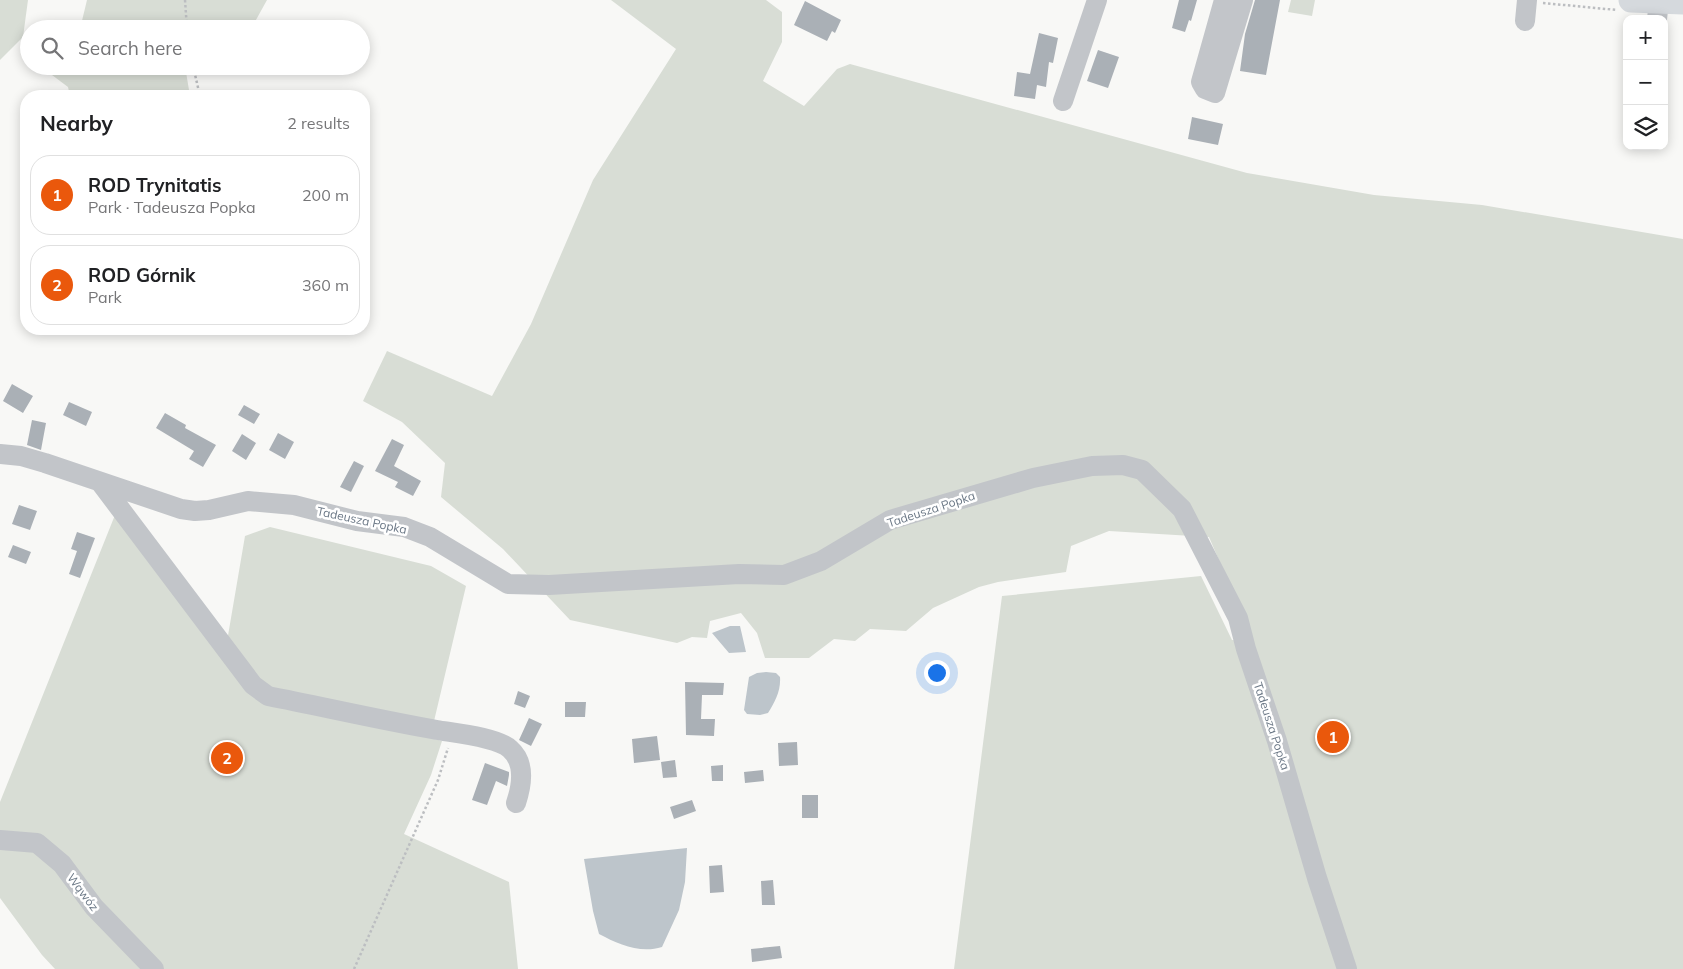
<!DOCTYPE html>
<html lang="en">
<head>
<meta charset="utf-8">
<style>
	:root { --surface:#fff; --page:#f2f2f2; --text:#202124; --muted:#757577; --line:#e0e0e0; --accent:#ea580c }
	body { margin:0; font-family:Mulish,sans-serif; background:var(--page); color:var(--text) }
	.controls { position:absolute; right:15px; top:15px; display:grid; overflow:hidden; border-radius:10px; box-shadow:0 2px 12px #0003 }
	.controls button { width:45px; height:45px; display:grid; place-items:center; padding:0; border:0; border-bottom:1px solid var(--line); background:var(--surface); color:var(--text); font:25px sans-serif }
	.you { position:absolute; left:936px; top:672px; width:18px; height:18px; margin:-12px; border:4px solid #fff; border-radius:50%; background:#1a73e8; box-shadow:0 0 0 8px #1a73e833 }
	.badge { display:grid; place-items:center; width:32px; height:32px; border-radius:50%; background:var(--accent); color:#fff; font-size:16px; font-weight:700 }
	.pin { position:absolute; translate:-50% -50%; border:2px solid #fff; box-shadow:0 1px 5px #0006 }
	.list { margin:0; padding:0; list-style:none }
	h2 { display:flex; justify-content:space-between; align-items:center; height:65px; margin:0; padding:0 20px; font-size:21px }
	h2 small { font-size:16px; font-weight:400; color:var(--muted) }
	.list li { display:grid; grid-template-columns:32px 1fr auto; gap:15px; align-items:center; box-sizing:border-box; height:80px; margin:0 10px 10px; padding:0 10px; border:1px solid var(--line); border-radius:20px }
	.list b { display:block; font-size:19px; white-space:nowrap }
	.list p { margin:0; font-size:16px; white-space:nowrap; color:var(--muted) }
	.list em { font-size:16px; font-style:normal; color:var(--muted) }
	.icon { flex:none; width:28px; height:28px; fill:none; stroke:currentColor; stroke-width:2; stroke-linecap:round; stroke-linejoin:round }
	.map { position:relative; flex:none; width:1683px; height:969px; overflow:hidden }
	.search { position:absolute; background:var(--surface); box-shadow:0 2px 12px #0003; left:20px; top:20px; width:350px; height:55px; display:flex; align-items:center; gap:12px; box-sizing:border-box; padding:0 18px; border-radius:28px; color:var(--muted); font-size:19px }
	.panel { position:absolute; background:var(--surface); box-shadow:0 2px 12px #0003; left:20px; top:90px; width:350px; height:245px; border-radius:20px }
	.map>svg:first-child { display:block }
	.green { fill:#d8ddd5 }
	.water { fill:#bdc5cb }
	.building { fill:#aab0b6 }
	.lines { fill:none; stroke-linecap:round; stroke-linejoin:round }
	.path { stroke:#bcbec1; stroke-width:2.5; stroke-dasharray:2.5 2.5; stroke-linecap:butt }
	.minor { stroke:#c2c5c9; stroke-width:20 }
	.major { stroke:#d5d9dd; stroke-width:25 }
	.labels { text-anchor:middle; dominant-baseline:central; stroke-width:5; stroke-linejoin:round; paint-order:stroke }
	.street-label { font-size:12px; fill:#6a7785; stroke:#fff }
</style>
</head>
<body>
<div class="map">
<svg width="1683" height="969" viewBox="0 0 1683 969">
	<rect width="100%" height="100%" fill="#f8f8f6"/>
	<path class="green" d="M0 0H28L23 37 0 60Z
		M87 0H267L251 29H80Z
		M611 0H766L782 12V42L763 81 804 106 837 69 850 64 1247 173 1374 195 1482 205 1683 239V969H954L1002 596 1201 576 1232 640 1254 642 1209 537 1109 531 1071 546 1066 572 998 582 979 587 933 608 906 631 870 629 855 641 834 639 809 658H765L757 633 741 613 710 621 707 638 692 637 677 643 570 620 503 549 441 497 445 463 402 422 363 401 387 351 492 396 531 324 593 180 676 49Z
		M1291 0H1315L1312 16 1288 12Z
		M54 66H185L190 96H70L68 87 48 72Z
		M197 66H222L203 75Z
		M115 515 224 659 245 536 270 527 431 566 466 586 430 738 442 741 431 775 404 834 509 882 518 969H55L42 955 0 898V802Z"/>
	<path class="water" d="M730 626H740L746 652 729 653 712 633Z
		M766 672 776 673 780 677C781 691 775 702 768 713L760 715 747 714 744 710 749 677 757 673Z
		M687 848 685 882 679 910 662 947C640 954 618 944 599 934L593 911 584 859Z"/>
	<path class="building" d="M1179 0H1197L1191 21 1189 20 1185 32 1172 28Z
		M1255 0H1280L1266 75 1240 71 1245 34Z
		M805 1 841 20 835 33 832 31 827 41 794 25Z
		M1039 33 1058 38 1053 63 1049 62 1046 87 1037 85 1035 99 1014 96 1017 72 1030 74Z
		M1098 50 1119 57 1108 88 1087 81Z
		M1192 117 1223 124 1218 145 1188 139Z
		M12 384 33 396 23 413 3 401Z
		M69 402 92 412 86 426 63 415Z
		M244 405 260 414 254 424 238 415Z
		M165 413 186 425 185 428 216 445 203 467 189 459 194 451 156 428Z
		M32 420 46 423 41 450 27 445Z
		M278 433 294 442 285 459 269 450Z
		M242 434 256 443 246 460 232 451Z
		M392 439 404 445 394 466 421 481 413 496 395 487 398 482 375 471Z
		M354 461 364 466 351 492 340 487Z
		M19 505 37 511 30 530 12 524Z
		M77 532 95 538 80 578 69 574 77 551 71 549Z
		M13 545 31 552 26 564 8 557Z
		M685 682 724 683 723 695H702L701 719H715L714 736 686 735Z
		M518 691 530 696 525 708 514 704Z
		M565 702H586L585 717H565Z
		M529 718 542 724 531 746 519 740Z
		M657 736 660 760 634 763 632 739Z
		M797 742 798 765 779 766 778 743Z
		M675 760 677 777 663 778 661 762Z
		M485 763 509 772V775L507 786 496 781 487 805 472 800Z
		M723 765V781H712L711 766Z
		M763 770 764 781 745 783 744 772Z
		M802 795H818V818H802Z
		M692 800 696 811 674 819 670 807Z
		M722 865 724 892 710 893 709 866Z
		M773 880 775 905H762L761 881Z
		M780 946 782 958 752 962 751 949Z"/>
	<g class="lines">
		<path class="path" d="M185 0 187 29
			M1543 3 1617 10
			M193 66 200 96
			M354 969 438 780 448 748"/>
		<path class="minor" d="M1224 0 1201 82 1205 89 1215 93 1243 0
			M1657 19 1659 1
			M1525 21 1527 0
			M1063 101 1097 0
			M0 454 21 456 45 463 181 509 195 511 209 510 248 501 294 505 357 521 404 527 430 537 508 584 549 585 739 574 784 575 821 561 890 520 1033 478 1092 466 1123 465 1142 470 1182 509 1238 618 1246 649 1277 741 1317 878 1347 969
			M100 482 253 685 268 696C324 707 380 720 437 730 455 733 497 737 510 749 526 763 522 785 516 803
			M0 840 37 843 62 864 94 907 154 969"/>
		<path class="major" d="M1631 0 1683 2"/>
	</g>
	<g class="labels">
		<g class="street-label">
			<text transform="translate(931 509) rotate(-18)">Tadeusza Popka</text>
			<text transform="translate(362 520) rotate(12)">Tadeusza Popka</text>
			<text transform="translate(1272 726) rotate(72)">Tadeusza Popka</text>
			<text transform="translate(83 892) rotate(53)">Wąwóz</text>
		</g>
	</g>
</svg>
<div class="controls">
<button>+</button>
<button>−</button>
<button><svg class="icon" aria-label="layers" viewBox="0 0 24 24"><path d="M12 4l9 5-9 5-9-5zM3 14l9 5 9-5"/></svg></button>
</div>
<div class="you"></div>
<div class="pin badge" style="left:1333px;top:737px">1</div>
<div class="pin badge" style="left:227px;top:758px">2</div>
<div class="search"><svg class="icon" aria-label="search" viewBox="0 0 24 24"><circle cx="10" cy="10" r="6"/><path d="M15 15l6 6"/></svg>Search here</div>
<section class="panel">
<h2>Nearby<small>2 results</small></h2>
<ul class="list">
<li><span class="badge">1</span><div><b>ROD Trynitatis</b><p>Park · Tadeusza Popka</p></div><em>200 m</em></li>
<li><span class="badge">2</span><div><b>ROD Górnik</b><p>Park</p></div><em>360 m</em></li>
</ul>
</section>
</div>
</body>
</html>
